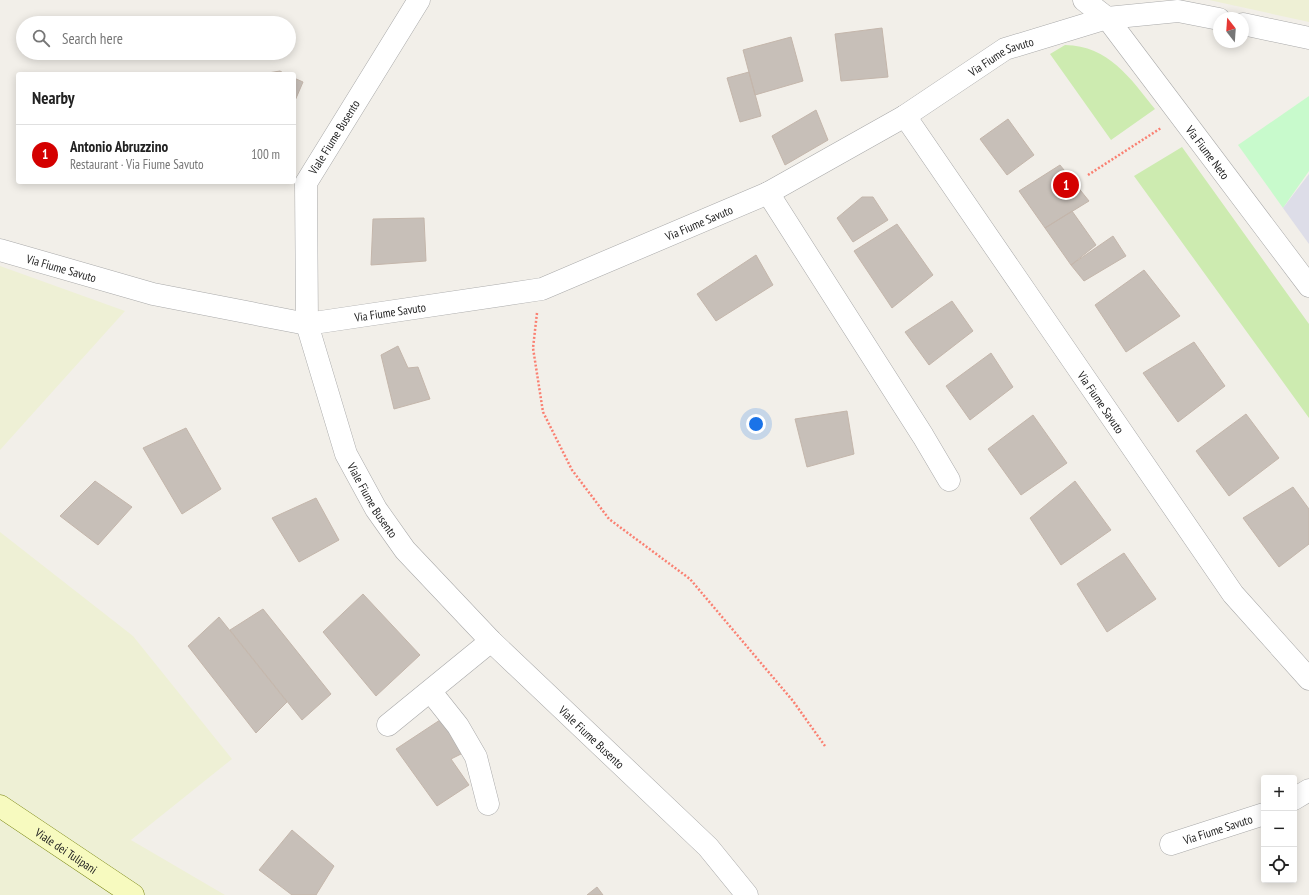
<!DOCTYPE html>
<html lang="en">
<head>
<meta charset="utf-8">
<style>
	:root { --surface:#fff; --page:#f6f6f6; --text:#222; --muted:#767676; --line:#e0e0e0; --accent:#d40000 }
	body { margin:0; font-family:"PT Sans Narrow",sans-serif; background:var(--page); color:var(--text) }
	.controls { position:absolute; right:12px; bottom:12px; display:grid; overflow:hidden; border-radius:4px; box-shadow:0 2px 10px #0003 }
	.controls button { width:36px; height:36px; display:grid; place-items:center; padding:0; border:0; border-bottom:1px solid var(--line); background:var(--surface); color:var(--text); font:20px sans-serif }
	.compass { position:absolute; left:1213px; top:12px; width:36px; height:36px; border-radius:50%; background:var(--surface); box-shadow:0 2px 10px #0003; rotate:343deg }
	.you { position:absolute; left:756px; top:424px; width:14px; height:14px; margin:-10px; border:3px solid #fff; border-radius:50%; background:#1a73e8; box-shadow:0 0 0 6px #1a73e833 }
	.badge { display:grid; place-items:center; width:26px; height:26px; border-radius:50%; background:var(--accent); color:#fff; font-size:13px; font-weight:700 }
	.pin { position:absolute; translate:-50% -50%; border:2px solid #fff; box-shadow:0 1px 4px #0006 }
	.list { margin:0; padding:0; list-style:none }
	h2 { display:flex; justify-content:space-between; align-items:center; height:52px; margin:0; padding:0 16px; font-size:17px }
	h2 small { font-size:13px; font-weight:400; color:var(--muted) }
	.list li { display:grid; grid-template-columns:26px 1fr auto; gap:12px; align-items:center; box-sizing:border-box; height:60px; padding:0 16px; border-top:1px solid var(--line) }
	.list b { display:block; font-size:15px; white-space:nowrap }
	.list p { margin:0; font-size:13px; white-space:nowrap; color:var(--muted) }
	.list em { font-size:13px; font-style:normal; color:var(--muted) }
	.icon { flex:none; width:22px; height:22px; fill:none; stroke:currentColor; stroke-width:2; stroke-linecap:round; stroke-linejoin:round }
	.map { position:relative; flex:none; width:1309px; height:895px; overflow:hidden }
	.search { position:absolute; background:var(--surface); box-shadow:0 2px 10px #0003; left:16px; top:16px; width:280px; height:44px; display:flex; align-items:center; gap:10px; box-sizing:border-box; padding:0 14px; border-radius:22px; color:var(--muted); font-size:15px }
	.panel { position:absolute; background:var(--surface); box-shadow:0 2px 10px #0003; left:16px; top:72px; width:280px; height:112px; border-radius:4px }
	.map>svg:first-child { display:block }
	.farmland { fill:#eef0d5 }
	.grass { fill:#cdebb0 }
	.park { fill:#c8facc }
	.plaza { fill:#dddde8 }
	.building { fill:#c7bfb8; stroke:#c4b6ab }
	.lines { fill:none; stroke-linecap:round; stroke-linejoin:round }
	.street-casing { stroke:#a9a9a9; stroke-width:23 }
	.secondary-casing { stroke:#707d05; stroke-width:23 }
	.path { stroke:#fa8072; stroke-width:2.5; stroke-dasharray:2 2; stroke-linecap:butt }
	.street { stroke:#fff; stroke-width:22 }
	.secondary { stroke:#f7fabf; stroke-width:22 }
	.labels { text-anchor:middle; dominant-baseline:central; stroke-width:4; stroke-linejoin:round; paint-order:stroke }
	.street-label { font-size:12px; fill:#222; stroke:#fff }
</style>
</head>
<body>
<div class="map">
<svg width="1309" height="895" viewBox="0 0 1309 895">
	<rect width="100%" height="100%" fill="#f2efe9"/>
	<path class="farmland" d="M1209 0H1309V22Z
		M0 266 125 311 0 450Z
		M0 532 133 636 232 759 131 840 225 895H0Z"/>
	<path class="grass" d="M1065 45C1109 46 1130 78 1155 109L1111 140 1050 54Z
		M1182 147 1309 324V418L1134 176Z"/>
	<path class="park" d="M1309 96V171L1283 208 1238 145Z"/>
	<path class="plaza" d="M1309 174V244L1283 208Z"/>
	<path class="building" d="M882 28 888 77 841 81 835 34Z
		M791 37 803 81 755 95 743 50Z
		M280 71 285 74H262Z
		M749 72 761 116 740 122 727 78Z
		M294 78 303 82 294 103Z
		M816 110 828 140 785 165 772 136Z
		M1008 119 1034 155 1007 175 980 139Z
		M1060 165 1089 201 1045 228 1019 191Z
		M862 197H873L888 220 853 242 837 218Z
		M1072 211 1096 245 1071 265 1045 228Z
		M424 218 426 261 371 265 373 219Z
		M897 224 933 275 892 308 854 251Z
		M1113 236 1126 256 1084 281 1071 265Z
		M756 255 773 285 716 321 697 294Z
		M1144 270 1180 316 1126 352 1095 305Z
		M952 301 973 331 929 365 905 332Z
		M1194 342 1225 386 1178 422 1143 373Z
		M398 346 408 368 418 367 430 399 394 409 381 355Z
		M991 353 1013 387 970 420 946 386Z
		M847 411 854 454 807 467 795 419Z
		M1246 414 1279 458 1229 496 1196 451Z
		M1033 415 1067 463 1021 495 988 449Z
		M186 428 221 489 182 514 143 448Z
		M95 481 132 507 98 545 60 516Z
		M1075 481 1111 530 1061 565 1030 518Z
		M1293 487 1309 509V544L1279 567 1243 518Z
		M316 498 339 540 299 562 272 518Z
		M1124 553 1156 599 1107 632 1077 584Z
		M363 594 420 655 376 696 323 632Z
		M263 609 331 694 302 720 230 630Z
		M219 617 287 702 256 733 188 646Z
		M440 720 465 752 451 759 469 785 437 806 396 749Z
		M292 830 334 866 316 895H292L259 870Z
		M597 887 603 895H587Z"/>
	<g class="lines">
		<defs>
			<g id="street">
				<path id="s1" d="M419 0 306 183 307 324 346 454 376 509 405 550 491 641 708 847 747 895"/>
				<path id="s2" d="M1084 0 1107 18 1309 286"/>
				<path d="M1243 24 1309 38"/>
				<path id="s3" d="M905 116 1233 594 1309 679"/>
				<path d="M768 193 923 436 949 480"/>
				<path id="s4" d="M0 250 153 294 307 324 542 289 768 193 905 116 1005 49 1107 18 1178 11 1219 19"/>
				<path d="M431 692 458 726 476 757 488 804"/>
				<path d="M388 725 491 641"/>
				<path d="M1294 799 1309 790"/>
				<path id="s5" d="M1171 844 1264 814"/>
			</g>
			<g id="secondary">
				<path id="s6" d="M0 806 133 895"/>
			</g>
		</defs>
		<use href="#street" class="street-casing"/>
		<use href="#secondary" class="secondary-casing"/>
		<path class="path" d="M1088 175 1161 128
			M537 313 533 348 543 412 572 470 609 519 690 579 793 701 825 746"/>
		<use href="#street" class="street"/>
		<use href="#secondary" class="secondary"/>
	</g>
	<g class="labels">
		<g class="street-label">
			<text stroke="none"><textPath href="#s4" startOffset="1070">Via Fiume Savuto</textPath></text>
			<text transform="translate(334 137) rotate(-58)">Viale Fiume Busento</text>
			<text stroke="none"><textPath href="#s2" startOffset="197">Via Fiume Neto</textPath></text>
			<text stroke="none"><textPath href="#s4" startOffset="724">Via Fiume Savuto</textPath></text>
			<text stroke="none"><textPath href="#s4" startOffset="64">Via Fiume Savuto</textPath></text>
			<text stroke="none"><textPath href="#s4" startOffset="400">Via Fiume Savuto</textPath></text>
			<text stroke="none"><textPath href="#s3" startOffset="347">Via Fiume Savuto</textPath></text>
			<text stroke="none"><textPath href="#s1" startOffset="545">Viale Fiume Busento</textPath></text>
			<text stroke="none"><textPath href="#s1" startOffset="869">Viale Fiume Busento</textPath></text>
			<text stroke="none"><textPath href="#s5" startOffset="49">Via Fiume Savuto</textPath></text>
			<text stroke="none"><textPath href="#s6" startOffset="80">Viale dei Tulipani</textPath></text>
		</g>
	</g>
</svg>
<div class="controls">
<button>+</button>
<button>−</button>
<button><svg class="icon" aria-label="locate" viewBox="0 0 24 24"><circle cx="12" cy="12" r="6"/><path d="M12 2v4M12 18v4M2 12h4M18 12h4"/></svg></button>
</div>
<svg class="compass" viewBox="-18 -18 36 36"><path d="M0-13l5 13h-10z" fill="#e53935"/><path d="M0 13l5-13h-10z" fill="#767676"/></svg>
<div class="you"></div>
<div class="pin badge" style="left:1066px;top:185px">1</div>
<div class="search"><svg class="icon" aria-label="search" viewBox="0 0 24 24"><circle cx="10" cy="10" r="6"/><path d="M15 15l6 6"/></svg>Search here</div>
<section class="panel">
<h2>Nearby<small></small></h2>
<ul class="list">
<li><span class="badge">1</span><div><b>Antonio Abruzzino</b><p>Restaurant · Via Fiume Savuto</p></div><em>100 m</em></li>
</ul>
</section>
</div>
</body>
</html>
